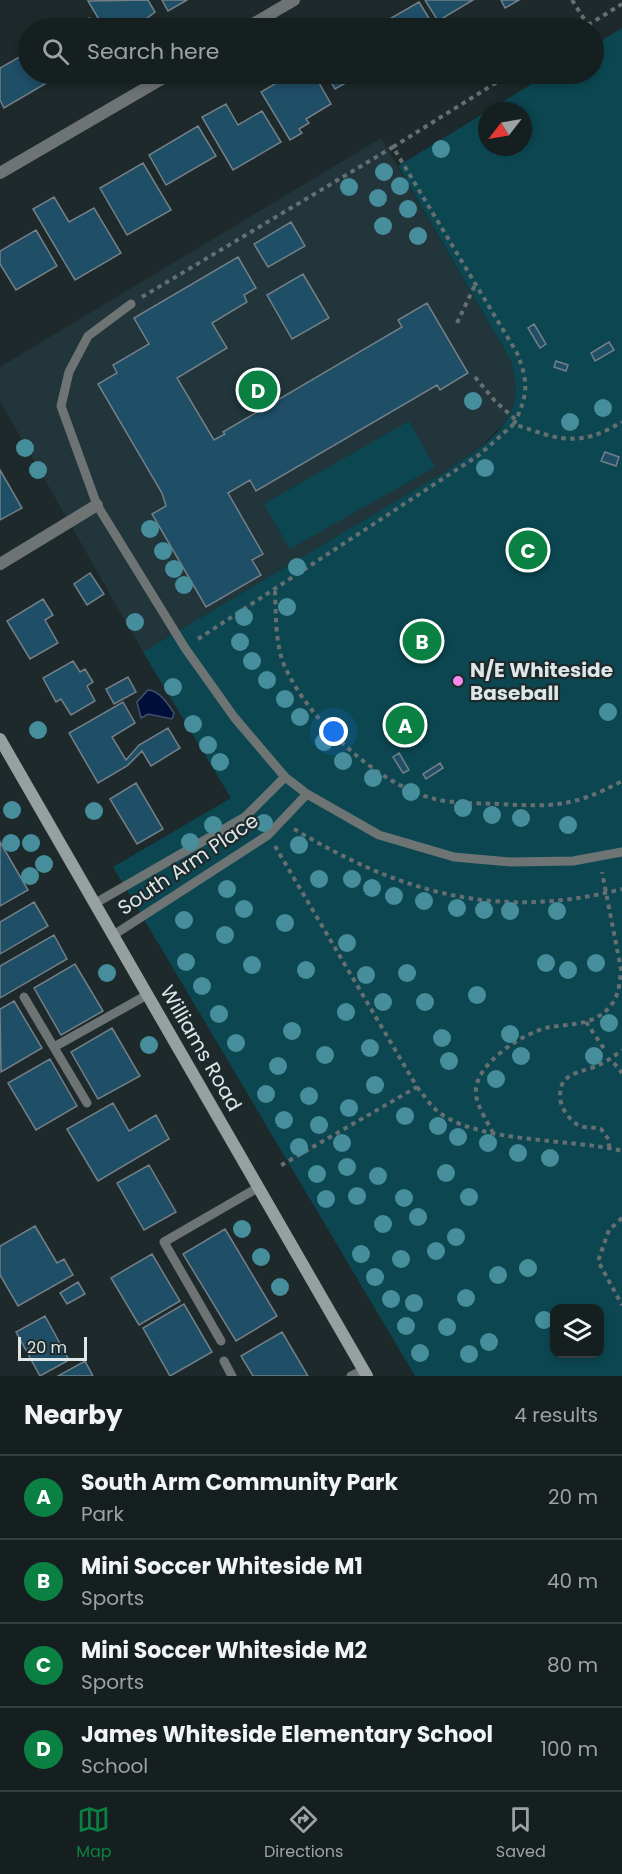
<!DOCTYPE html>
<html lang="en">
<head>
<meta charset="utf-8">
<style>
	:root { --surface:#161f20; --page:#232c2d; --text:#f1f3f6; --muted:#9ea2a5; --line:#353d3e; --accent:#0b8043 }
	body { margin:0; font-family:Poppins,sans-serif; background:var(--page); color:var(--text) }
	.controls { position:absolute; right:18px; bottom:18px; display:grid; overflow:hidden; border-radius:12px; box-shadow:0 3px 9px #0003 }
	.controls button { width:54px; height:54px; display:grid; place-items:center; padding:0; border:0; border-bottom:2px solid var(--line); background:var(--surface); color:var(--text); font:30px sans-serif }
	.compass { position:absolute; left:478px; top:102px; width:54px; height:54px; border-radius:50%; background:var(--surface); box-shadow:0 3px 9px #0003; rotate:239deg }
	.scale { position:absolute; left:18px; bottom:15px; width:69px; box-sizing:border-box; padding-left:6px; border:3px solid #dfe6e8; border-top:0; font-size:16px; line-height:21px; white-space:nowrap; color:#dfe6e8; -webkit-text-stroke:4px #1d292b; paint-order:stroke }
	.you { position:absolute; left:334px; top:732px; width:21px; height:21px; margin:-15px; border:4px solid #fff; border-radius:50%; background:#1a73e8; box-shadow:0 0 0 9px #1a73e833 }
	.badge { display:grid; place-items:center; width:39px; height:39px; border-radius:50%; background:var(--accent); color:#fff; font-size:20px; font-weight:700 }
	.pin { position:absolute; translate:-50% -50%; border:3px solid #fff; box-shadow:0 2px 6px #0006 }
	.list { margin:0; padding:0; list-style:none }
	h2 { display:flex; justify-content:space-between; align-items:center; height:78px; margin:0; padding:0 24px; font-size:26px }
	h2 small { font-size:20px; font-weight:400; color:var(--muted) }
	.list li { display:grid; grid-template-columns:39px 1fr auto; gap:18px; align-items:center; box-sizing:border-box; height:84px; padding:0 24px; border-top:2px solid var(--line) }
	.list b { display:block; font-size:22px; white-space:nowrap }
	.list p { margin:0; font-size:20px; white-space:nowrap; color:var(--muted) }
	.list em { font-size:20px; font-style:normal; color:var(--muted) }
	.icon { flex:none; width:33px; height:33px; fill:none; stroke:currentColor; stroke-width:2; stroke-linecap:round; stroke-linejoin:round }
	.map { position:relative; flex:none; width:622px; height:1376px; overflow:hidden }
	.search { position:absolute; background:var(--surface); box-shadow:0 3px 9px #0003; left:18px; right:18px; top:18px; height:66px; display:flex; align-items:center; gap:15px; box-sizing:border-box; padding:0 21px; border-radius:33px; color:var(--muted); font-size:22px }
	.sheet { height:414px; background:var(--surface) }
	nav { display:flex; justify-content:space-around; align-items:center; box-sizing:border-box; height:84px; border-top:2px solid var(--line); background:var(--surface); font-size:16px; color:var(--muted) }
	nav a { display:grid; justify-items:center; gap:3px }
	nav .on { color:var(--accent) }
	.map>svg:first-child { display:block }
	.built { fill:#21353a }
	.green { fill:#0c4751; fill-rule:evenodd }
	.water { fill:#000f3a; stroke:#43506e; stroke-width:1.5 }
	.building { fill:#1f4e67; stroke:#747f86; stroke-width:1.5 }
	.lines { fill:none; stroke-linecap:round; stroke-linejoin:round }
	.path { stroke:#656f71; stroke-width:4; stroke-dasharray:4.5 4.5; stroke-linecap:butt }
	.lane { stroke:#6e7473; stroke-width:9 }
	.street { stroke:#6e7473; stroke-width:12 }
	.secondary { stroke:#96a09f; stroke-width:12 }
	.tree { fill:#468e9b }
	.poi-dot { fill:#f689ee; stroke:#1d292b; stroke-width:2 }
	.labels { text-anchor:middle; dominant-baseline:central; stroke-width:4.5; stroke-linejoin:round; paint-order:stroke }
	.poi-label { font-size:20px; font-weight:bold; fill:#dfe6e8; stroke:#1d292b; text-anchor:start }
	.street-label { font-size:20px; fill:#dfe6e8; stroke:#1d292b }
</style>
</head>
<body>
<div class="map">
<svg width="622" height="1376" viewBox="0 0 622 1376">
	<rect width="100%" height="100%" fill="#1d292b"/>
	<path class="built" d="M381 138 510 359 517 379 516 402 507 421 478 449 443 473 143 652 0 401V367Z"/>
	<path class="green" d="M622 28V1376H415L113 867 231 798 143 652 443 473C488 442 532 420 510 359L398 166 548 74H594V45ZM487 111H523V147H487ZM554 1308H600V1354H554Z
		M409 421 435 467 290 549 264 504Z"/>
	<path class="water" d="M148 690C159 690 168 704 174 713L172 719 148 714 141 718 137 702Z"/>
	<path class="building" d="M148 0 155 12 134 28H104L88 1Z
		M162 0H187L168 11Z
		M425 0H473L438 21Z
		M501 0H519L505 8Z
		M419 2 435 28H374Z
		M89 18 95 28H71Z
		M28 52V74H46L50 81 4 108 0 100V68Z
		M283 74H314L331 104 306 119 309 123 299 129 302 133 290 140 261 92 285 78Z
		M326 74H362L335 89Z
		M226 104 238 125 262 111 281 142 233 170 202 117Z
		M198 126 216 156 166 185 149 155Z
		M143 163 171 210 127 235 100 188Z
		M54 197 69 222 94 208 121 253 75 280 33 209Z
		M291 222 305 246 268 267 254 244Z
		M36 230 57 266 16 290 0 264V251Z
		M238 257 256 288 244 295 247 302 212 323 227 348 177 378 214 440 225 434 223 432 402 327 398 320 427 303 468 373 440 390 437 385 256 491 250 480 228 493 263 554 252 560 261 575 206 607 152 514 166 506 162 493 98 384 117 373 113 365 149 344 134 318Z
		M303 274 329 318 292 339 267 295Z
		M534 324 546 344 540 348 528 328Z
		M609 342 614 350 595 361 591 353Z
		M556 361 568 365 566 371 554 367Z
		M605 452 619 457 616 466 601 461Z
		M0 470 22 508 0 520Z
		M90 573 104 594 87 605 74 584Z
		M43 599 53 615 45 620 58 643 30 659 7 621Z
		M73 661 80 672 85 669 93 682 87 686 95 701 71 715 61 699 56 702 43 678Z
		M128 677 136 692 114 704 106 689Z
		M123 702 135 723 112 737 126 760 139 745 168 728 180 748 151 766 142 751 127 766 98 783 69 733Z
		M399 753 409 770 403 773 393 757Z
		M440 763 443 768 426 779 423 774Z
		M136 783 163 829 137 844 110 799Z
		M0 842 28 890 0 906Z
		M34 902 48 926 0 954V922Z
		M54 935 67 959 0 998V966Z
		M75 964 103 1011 61 1035 34 988Z
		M14 1001 42 1048 1 1072 0 1009Z
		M112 1028 140 1076 98 1099 71 1052Z
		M50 1059 77 1106 36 1130 8 1083Z
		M113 1103 129 1131 156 1115 169 1139 98 1181 67 1129Z
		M149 1165 176 1212 144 1230 117 1183Z
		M35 1226 57 1263 64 1259 73 1275 18 1306 0 1275V1246Z
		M225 1229 277 1316 236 1341 183 1254Z
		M152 1254 180 1301 139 1325 111 1278Z
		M78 1282 85 1294 67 1304 60 1293Z
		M184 1304 212 1352 170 1376 143 1328Z
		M45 1316 69 1360 40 1376 16 1332Z
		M282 1332 308 1376H253L241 1356Z
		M85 1361 93 1376H58Z"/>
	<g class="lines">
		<path class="path" d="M572 0 588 25 582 28
			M588 25 622 4
			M393 147 510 74
			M142 297 393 147 517 353C529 383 528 395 514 424
			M457 323 475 285
			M475 377 495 401 516 420
			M275 591C276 615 275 645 285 667 309 720 375 782 431 798 452 804 478 803 500 804 552 807 574 807 622 781
			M198 639 479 455 514 424C560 440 578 448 622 422
			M294 829C401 893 498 921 622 889
			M275 846 417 1087 280 1166
			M586 1022 605 1050
			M614 1063 622 1073
			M417 1087C423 1094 428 1102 434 1108 471 1144 572 1138 622 1151
			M493 1133C487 1121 478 1108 476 1095 472 1065 524 1032 550 1027 572 1024 597 1025 612 1004 619 995 620 980 621 969L602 872
			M609 1148V1140L601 1129C593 1126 585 1129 578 1125 571 1121 563 1111 561 1103 556 1075 574 1074 594 1067 605 1063 613 1057 622 1050
			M622 1218 609 1230 598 1261 622 1305"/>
		<path class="lane" d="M131 304 88 336 69 372 61 406 97 505 185 648 234 717 285 777 307 794 379 835 454 857 511 862 573 861 622 852
			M94 904 245 817 285 777
			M112 936 268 835 307 794
			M24 997 87 1103
			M54 1047 147 995
			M221 1341 164 1242 259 1187
			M224 1361 232 1376
			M351 1376 363 1370"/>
		<path class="street" d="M246 28 294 0
			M0 173 170 74
			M0 564 97 505"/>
		<path class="secondary" d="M0 739 367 1376"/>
	</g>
	<g class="tree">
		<circle cx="441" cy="149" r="9"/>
		<circle cx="384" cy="172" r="9"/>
		<circle cx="400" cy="186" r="9"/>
		<circle cx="349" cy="187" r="9"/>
		<circle cx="378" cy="198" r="9"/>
		<circle cx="408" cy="209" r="9"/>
		<circle cx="383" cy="226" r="9"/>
		<circle cx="418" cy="236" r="9"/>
		<circle cx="473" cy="401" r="9"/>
		<circle cx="603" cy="408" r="9"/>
		<circle cx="570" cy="422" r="9"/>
		<circle cx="25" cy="448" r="9"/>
		<circle cx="485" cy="468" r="9"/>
		<circle cx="38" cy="470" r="9"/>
		<circle cx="150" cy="529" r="9"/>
		<circle cx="163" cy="551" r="9"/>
		<circle cx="297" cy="567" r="9"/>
		<circle cx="174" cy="569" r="9"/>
		<circle cx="184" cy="585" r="9"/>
		<circle cx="287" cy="607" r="9"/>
		<circle cx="244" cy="617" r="9"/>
		<circle cx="135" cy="622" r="9"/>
		<circle cx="240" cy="642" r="9"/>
		<circle cx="252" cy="661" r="9"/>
		<circle cx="267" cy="680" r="9"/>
		<circle cx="173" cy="687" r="9"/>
		<circle cx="285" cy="699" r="9"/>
		<circle cx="608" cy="712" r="9"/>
		<circle cx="300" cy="717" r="9"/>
		<circle cx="193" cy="724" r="9"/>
		<circle cx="38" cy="730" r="9"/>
		<circle cx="324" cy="742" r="9"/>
		<circle cx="208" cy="745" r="9"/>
		<circle cx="343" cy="761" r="9"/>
		<circle cx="220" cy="762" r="9"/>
		<circle cx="373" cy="778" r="9"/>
		<circle cx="411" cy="792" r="9"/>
		<circle cx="463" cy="808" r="9"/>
		<circle cx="12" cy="810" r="9"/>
		<circle cx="94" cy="811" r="9"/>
		<circle cx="492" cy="815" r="9"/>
		<circle cx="521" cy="818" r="9"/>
		<circle cx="264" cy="823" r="9"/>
		<circle cx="213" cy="825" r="9"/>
		<circle cx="568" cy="825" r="9"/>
		<circle cx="190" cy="842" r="9"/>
		<circle cx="11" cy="843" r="9"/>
		<circle cx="31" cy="843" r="9"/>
		<circle cx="299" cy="845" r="9"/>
		<circle cx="44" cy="864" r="9"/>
		<circle cx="30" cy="876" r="9"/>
		<circle cx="319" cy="879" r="9"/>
		<circle cx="352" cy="879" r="9"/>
		<circle cx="372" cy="888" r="9"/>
		<circle cx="227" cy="889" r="9"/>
		<circle cx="394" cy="896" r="9"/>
		<circle cx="424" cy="901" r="9"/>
		<circle cx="457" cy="908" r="9"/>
		<circle cx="244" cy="909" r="9"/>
		<circle cx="484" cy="910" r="9"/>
		<circle cx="510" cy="911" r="9"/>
		<circle cx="557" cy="911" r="9"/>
		<circle cx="184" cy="920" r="9"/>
		<circle cx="285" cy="923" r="9"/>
		<circle cx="225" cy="935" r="9"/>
		<circle cx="347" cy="943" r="9"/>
		<circle cx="186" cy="962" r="9"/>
		<circle cx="546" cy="963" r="9"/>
		<circle cx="596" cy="963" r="9"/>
		<circle cx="252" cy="965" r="9"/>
		<circle cx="306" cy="970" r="9"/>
		<circle cx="568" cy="970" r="9"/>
		<circle cx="107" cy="973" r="9"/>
		<circle cx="407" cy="973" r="9"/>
		<circle cx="366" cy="975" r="9"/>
		<circle cx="202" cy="986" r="9"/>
		<circle cx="477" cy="995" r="9"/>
		<circle cx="383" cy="1002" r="9"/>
		<circle cx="425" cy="1002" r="9"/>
		<circle cx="346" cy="1012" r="9"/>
		<circle cx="219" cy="1014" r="9"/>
		<circle cx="609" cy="1023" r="9"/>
		<circle cx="292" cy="1031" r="9"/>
		<circle cx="510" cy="1034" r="9"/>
		<circle cx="442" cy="1038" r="9"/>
		<circle cx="236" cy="1043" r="9"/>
		<circle cx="149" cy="1045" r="9"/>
		<circle cx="370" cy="1048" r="9"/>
		<circle cx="325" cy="1055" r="9"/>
		<circle cx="521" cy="1056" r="9"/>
		<circle cx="594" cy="1056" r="9"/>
		<circle cx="449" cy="1061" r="9"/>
		<circle cx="278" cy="1066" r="9"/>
		<circle cx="496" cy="1079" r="9"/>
		<circle cx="375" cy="1085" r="9"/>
		<circle cx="266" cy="1094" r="9"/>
		<circle cx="309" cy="1096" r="9"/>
		<circle cx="349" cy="1108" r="9"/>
		<circle cx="405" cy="1116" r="9"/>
		<circle cx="284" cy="1120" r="9"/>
		<circle cx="319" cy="1125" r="9"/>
		<circle cx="438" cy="1126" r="9"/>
		<circle cx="458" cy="1137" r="9"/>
		<circle cx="342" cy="1143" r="9"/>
		<circle cx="488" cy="1143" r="9"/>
		<circle cx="299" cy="1147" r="9"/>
		<circle cx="518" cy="1153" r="9"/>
		<circle cx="550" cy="1158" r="9"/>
		<circle cx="347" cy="1167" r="9"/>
		<circle cx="446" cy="1173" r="9"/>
		<circle cx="317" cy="1174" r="9"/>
		<circle cx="378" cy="1176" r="9"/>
		<circle cx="357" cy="1196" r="9"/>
		<circle cx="469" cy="1197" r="9"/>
		<circle cx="404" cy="1198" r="9"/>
		<circle cx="326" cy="1199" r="9"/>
		<circle cx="418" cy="1217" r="9"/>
		<circle cx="383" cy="1224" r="9"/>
		<circle cx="242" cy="1229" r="9"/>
		<circle cx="456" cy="1237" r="9"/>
		<circle cx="436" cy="1251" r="9"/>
		<circle cx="361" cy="1254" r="9"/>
		<circle cx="261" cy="1257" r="9"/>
		<circle cx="401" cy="1259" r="9"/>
		<circle cx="528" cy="1268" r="9"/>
		<circle cx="498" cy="1275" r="9"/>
		<circle cx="375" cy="1277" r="9"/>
		<circle cx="280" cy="1287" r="9"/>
		<circle cx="466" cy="1298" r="9"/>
		<circle cx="391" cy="1299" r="9"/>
		<circle cx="414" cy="1303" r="9"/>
		<circle cx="544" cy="1320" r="9"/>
		<circle cx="406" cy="1326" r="9"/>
		<circle cx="447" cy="1327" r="9"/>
		<circle cx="489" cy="1342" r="9"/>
		<circle cx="420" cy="1353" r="9"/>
		<circle cx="469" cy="1354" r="9"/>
	</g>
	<circle class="poi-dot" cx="458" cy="681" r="6"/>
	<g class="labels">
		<g class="poi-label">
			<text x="470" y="670">N/E Whiteside<tspan x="470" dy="23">Baseball</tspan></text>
		</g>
		<g class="street-label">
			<text transform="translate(188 864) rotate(-34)">South Arm Place</text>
			<text transform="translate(201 1048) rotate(60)">Williams Road</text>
		</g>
	</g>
</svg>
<div class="controls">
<button><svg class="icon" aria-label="layers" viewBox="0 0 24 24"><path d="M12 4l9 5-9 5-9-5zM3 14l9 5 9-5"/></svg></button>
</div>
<svg class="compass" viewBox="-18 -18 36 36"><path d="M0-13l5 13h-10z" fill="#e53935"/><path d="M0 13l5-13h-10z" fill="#9ea2a5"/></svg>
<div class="scale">20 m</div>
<div class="you"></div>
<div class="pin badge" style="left:405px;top:725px">A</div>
<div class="pin badge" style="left:422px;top:641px">B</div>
<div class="pin badge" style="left:528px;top:550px">C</div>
<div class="pin badge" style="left:258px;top:390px">D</div>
<div class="search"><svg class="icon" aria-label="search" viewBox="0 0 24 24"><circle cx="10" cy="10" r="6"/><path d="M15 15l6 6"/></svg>Search here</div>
</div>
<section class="sheet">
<h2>Nearby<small>4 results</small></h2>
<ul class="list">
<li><span class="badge">A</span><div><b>South Arm Community Park</b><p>Park</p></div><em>20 m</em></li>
<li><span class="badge">B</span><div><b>Mini Soccer Whiteside M1</b><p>Sports</p></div><em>40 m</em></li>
<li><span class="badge">C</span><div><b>Mini Soccer Whiteside M2</b><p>Sports</p></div><em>80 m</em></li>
<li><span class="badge">D</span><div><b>James Whiteside Elementary School</b><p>School</p></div><em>100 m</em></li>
</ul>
</section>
<nav>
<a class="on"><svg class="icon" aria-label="map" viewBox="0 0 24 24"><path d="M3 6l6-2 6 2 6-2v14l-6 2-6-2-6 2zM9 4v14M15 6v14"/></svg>Map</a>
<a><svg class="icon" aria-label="directions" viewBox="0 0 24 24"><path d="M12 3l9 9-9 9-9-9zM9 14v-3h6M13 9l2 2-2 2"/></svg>Directions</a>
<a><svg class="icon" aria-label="saved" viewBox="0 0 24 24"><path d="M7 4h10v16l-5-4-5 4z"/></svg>Saved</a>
</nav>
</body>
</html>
